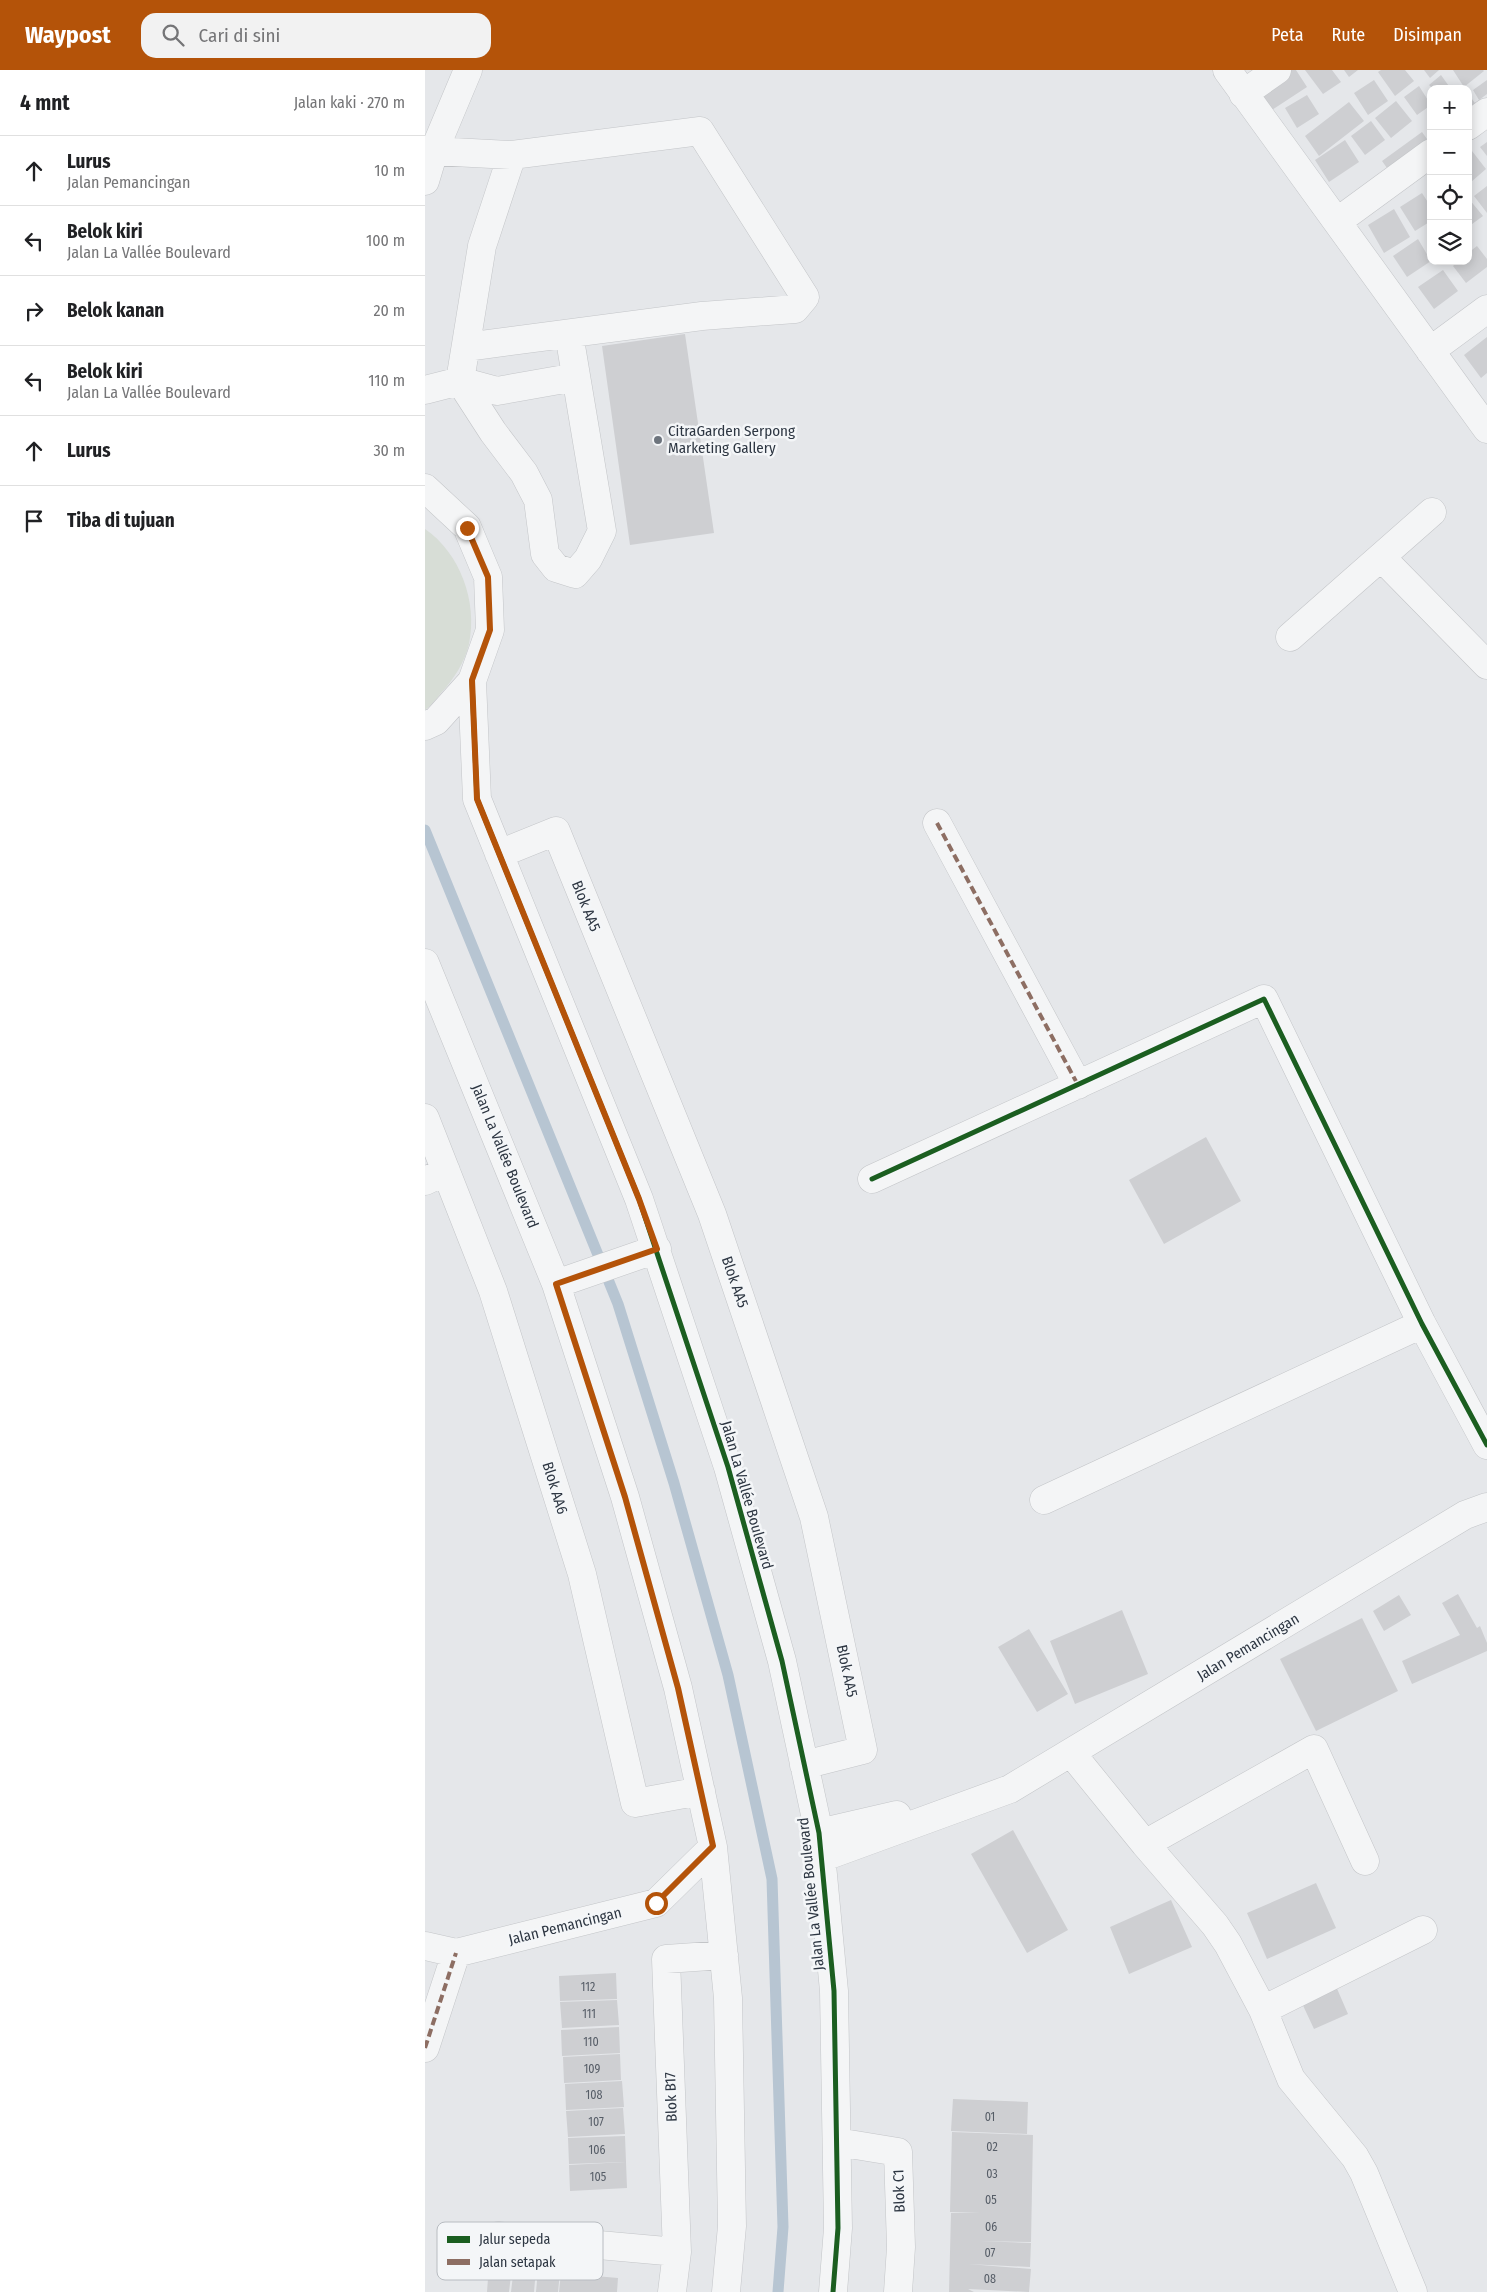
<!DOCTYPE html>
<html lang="id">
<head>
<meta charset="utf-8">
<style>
	:root { --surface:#fff; --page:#f2f2f2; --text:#202124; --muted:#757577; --line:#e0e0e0; --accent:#b45309 }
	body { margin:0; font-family:"Fira Sans Condensed",sans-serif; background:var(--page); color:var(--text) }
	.controls { position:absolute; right:15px; top:15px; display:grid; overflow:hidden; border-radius:10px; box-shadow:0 2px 12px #0003 }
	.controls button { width:45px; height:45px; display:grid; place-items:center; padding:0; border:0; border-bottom:1px solid var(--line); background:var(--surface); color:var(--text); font:25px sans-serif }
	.stop { position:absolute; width:15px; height:15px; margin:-11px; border:4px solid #b45309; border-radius:50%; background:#fff }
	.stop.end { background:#b45309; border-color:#fff; box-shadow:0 1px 5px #0008 }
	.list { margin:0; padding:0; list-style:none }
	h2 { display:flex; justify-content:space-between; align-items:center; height:65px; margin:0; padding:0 20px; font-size:21px }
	h2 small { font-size:16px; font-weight:400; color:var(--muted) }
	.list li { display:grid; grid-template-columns:32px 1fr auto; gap:15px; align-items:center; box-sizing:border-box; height:70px; padding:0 20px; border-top:1px solid var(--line) }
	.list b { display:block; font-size:19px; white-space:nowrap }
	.list p { margin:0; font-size:16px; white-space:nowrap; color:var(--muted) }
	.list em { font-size:16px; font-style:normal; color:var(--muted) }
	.icon { flex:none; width:28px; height:28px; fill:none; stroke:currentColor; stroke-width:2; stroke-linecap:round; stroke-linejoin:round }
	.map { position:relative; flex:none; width:1062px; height:2222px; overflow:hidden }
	header { display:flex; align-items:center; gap:30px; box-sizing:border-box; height:70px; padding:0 25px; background:var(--accent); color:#fff }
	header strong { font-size:24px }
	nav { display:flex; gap:28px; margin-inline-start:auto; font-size:18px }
	.search { width:350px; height:45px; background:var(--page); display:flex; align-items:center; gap:12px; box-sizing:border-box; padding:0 18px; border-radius:15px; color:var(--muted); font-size:19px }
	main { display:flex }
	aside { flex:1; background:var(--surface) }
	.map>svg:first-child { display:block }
	.green { fill:#d7ddd6 }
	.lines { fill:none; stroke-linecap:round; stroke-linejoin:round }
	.stream { stroke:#b7c5d2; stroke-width:11 }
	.building { fill:#cecfd2 }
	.minor-casing { stroke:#c3c5c8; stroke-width:29 }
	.minor { stroke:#f4f5f6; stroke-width:28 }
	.quiet { stroke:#8d6e63; stroke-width:4; stroke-dasharray:8 4; stroke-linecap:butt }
	.cycleway-casing { stroke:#f4f6f8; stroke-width:8 }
	.cycleway { stroke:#1b5e20; stroke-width:5 }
	.route { stroke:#b45309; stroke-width:6 }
	.poi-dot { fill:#6d747d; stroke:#f4f6f8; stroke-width:2 }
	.labels { text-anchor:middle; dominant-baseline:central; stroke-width:5; stroke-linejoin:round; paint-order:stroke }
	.number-label { font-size:12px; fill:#565d67 }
	.poi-label { font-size:15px; fill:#2d3642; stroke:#f4f6f8; text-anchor:start }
	.street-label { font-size:15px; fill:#2d3642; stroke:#f4f6f8 }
	.key { fill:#f4f6f8; stroke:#b8bcc1; stroke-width:1 }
	.key-label { font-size:14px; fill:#2d3642 }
</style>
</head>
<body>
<header>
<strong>Waypost</strong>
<div class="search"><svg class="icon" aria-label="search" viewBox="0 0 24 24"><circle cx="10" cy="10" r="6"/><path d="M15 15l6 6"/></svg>Cari di sini</div>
<nav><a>Peta</a><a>Rute</a><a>Disimpan</a></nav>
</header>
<main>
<aside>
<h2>4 mnt<small>Jalan kaki · 270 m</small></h2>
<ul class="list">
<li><svg class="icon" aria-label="ahead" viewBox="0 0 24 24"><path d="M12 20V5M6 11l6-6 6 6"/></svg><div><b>Lurus</b><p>Jalan Pemancingan</p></div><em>10 m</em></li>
<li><svg class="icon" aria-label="left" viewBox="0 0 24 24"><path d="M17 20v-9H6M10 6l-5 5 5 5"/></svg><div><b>Belok kiri</b><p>Jalan La Vallée Boulevard</p></div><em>100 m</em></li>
<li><svg class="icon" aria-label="right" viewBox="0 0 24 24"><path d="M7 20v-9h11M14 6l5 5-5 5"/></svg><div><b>Belok kanan</b></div><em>20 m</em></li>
<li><svg class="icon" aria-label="left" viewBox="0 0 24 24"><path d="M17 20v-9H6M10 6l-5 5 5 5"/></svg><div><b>Belok kiri</b><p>Jalan La Vallée Boulevard</p></div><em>110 m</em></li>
<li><svg class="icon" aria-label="ahead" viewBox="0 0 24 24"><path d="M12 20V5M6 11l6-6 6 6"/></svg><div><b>Lurus</b></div><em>30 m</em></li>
<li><svg class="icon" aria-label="arrive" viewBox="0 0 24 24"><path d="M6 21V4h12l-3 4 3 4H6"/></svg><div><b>Tiba di tujuan</b></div></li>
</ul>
</aside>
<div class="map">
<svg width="1062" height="2222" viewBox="0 0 1062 2222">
	<rect width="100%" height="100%" fill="#e5e7ea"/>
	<path class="green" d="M0 459C35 483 53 532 44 574 40 592 28 610 16 623 11 629 6 636 0 640Z"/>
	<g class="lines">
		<path class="stream" d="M0 760 193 1234 249 1413 303 1605 347 1809 358 2157 353 2222"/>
	</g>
	<path class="building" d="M860 0H871L882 17 844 42 830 20Z
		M880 0H907L916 12 898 24Z
		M919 0H933L924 7Z
		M956 0H980L989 11 970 26 953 2Z
		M999 0H1014L1005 8Z
		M1028 0H1058L1059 1 1039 17Z
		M1016 5 1026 19H1008L1004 15Z
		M949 10 963 31 943 45 929 23Z
		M1062 10V24L1054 30 1048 20Z
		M994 16 1006 35 992 45 979 27Z
		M1043 24 1050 33 1043 38Z
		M882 25 894 44 872 58 860 38Z
		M971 31 987 51 966 68 950 48Z
		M924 32 939 51 894 86 880 66Z
		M946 51 960 70 940 85 926 66Z
		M997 62 1002 69 962 98 957 91Z
		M920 70 934 92 904 112 890 90Z
		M1062 72V86L1055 77Z
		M1047 81 1061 99 1046 112 1043 109V84Z
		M1062 116V143L1049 126Z
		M997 123 1006 137V151L990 161 975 137Z
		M1044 129 1058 146 1043 157V130Z
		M969 139 985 167 959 183 943 155Z
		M993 169 1006 191 982 207 968 186Z
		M1052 176 1062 189V197L1041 213 1028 196 1033 191H1043V183Z
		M1018 200 1033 221 1009 239 993 217Z
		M260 264 289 463 205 475 177 276Z
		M1062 267V303L1056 308 1039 285Z
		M781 1067 816 1131 739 1174 704 1110Z
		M1033 1524 1052 1558 1055 1556 1062 1573V1581L987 1614 977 1591 1035 1565 1017 1533Z
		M974 1525 986 1545 959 1561 948 1541Z
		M697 1540 723 1604 650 1634 625 1571Z
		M937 1548 973 1621 891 1661 855 1589Z
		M604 1559 643 1624 612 1642 573 1577Z
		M588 1760 643 1860 602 1883 546 1784Z
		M891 1813 911 1858 842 1889 822 1843Z
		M746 1830 767 1877 704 1904 685 1857Z
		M191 1903 192 1929 135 1931 134 1906Z
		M910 1914 923 1944 889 1959 875 1929Z
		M192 1930 194 1955 137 1958 135 1932Z
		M194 1957 195 1983 137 1986 136 1960Z
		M195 1984 196 2010 139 2013 138 1987Z
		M197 2011 199 2037 141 2040 140 2014Z
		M528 2029 603 2032 602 2064 526 2061Z
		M198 2038 200 2064 143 2067 141 2041Z
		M527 2062 608 2065 606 2172 554 2171 606 2173 605 2197 543 2194 606 2199 604 2222 543 2219 549 2222H524L526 2143H555L525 2142Z
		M200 2066 201 2092 144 2094 143 2068Z
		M201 2092 202 2118 145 2121 144 2095Z
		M64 2195 87 2197 84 2222H62Z
		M89 2197 111 2199 109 2222H86Z
		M113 2200 135 2202 133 2222H111Z
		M136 2203 193 2208 192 2222H134Z"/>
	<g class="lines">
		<defs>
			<path id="minor" d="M802 0 1062 359
				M818 24 852 0
				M1043 56 1062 42
				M9 81 87 85 275 61 380 227 370 239 277 246 41 277
				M0 111 9 81 43 0
				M913 151 1006 83
				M1005 281 1062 239
				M35 311 68 362 99 403 113 430 120 484 131 498 150 504 163 489 177 461 144 264
				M35 311 72 321 151 307
				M0 320 35 311 57 176 87 85
				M0 418 42 457 63 507 65 560 47 611 11 651 0 656
				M956 487 1062 595
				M865 567 1007 442
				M47 611 52 729 214 1129 303 1397 357 1591 394 1763 409 1921 413 2158 408 2222
				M512 753 653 1015
				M74 784 131 761 287 1144 389 1447 438 1680 379 1695
				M0 893 131 1214 200 1427 253 1618 288 1777 303 1928 307 2156 301 2222
				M0 1048 68 1221 157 1504 210 1733 276 1721
				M447 1109 839 929 997 1254 1062 1375
				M0 1111 21 1101
				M131 1214 232 1179
				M619 1430 997 1254
				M647 1684 720 1774 790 1855 803 1874 838 1940 866 2009 930 2087 939 2103 988 2222
				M394 1763 472 1745
				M720 1774 889 1679 940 1791
				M396 1788 585 1719 1040 1445 1062 1437
				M0 1876 31 1883 231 1833 288 1777
				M838 1940 998 1860
				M0 1978 31 1883
				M412 2072 473 2082 476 2177 473 2222
				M73 2166 252 2182
				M247 2222 252 2182 241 1889 299 1885"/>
		</defs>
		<use href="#minor" class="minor-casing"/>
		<use href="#minor" class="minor"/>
		<path class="quiet" d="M512 753 653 1015
			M0 1978 31 1883"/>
		<defs>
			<path id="cycleway" d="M47 611 52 729 214 1129 303 1397 357 1591 394 1763 409 1921 413 2158 408 2222
				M447 1109 839 929 997 1254 1062 1375"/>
		</defs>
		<use href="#cycleway" class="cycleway-casing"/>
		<use href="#cycleway" class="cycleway"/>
	</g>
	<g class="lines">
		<path class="route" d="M42 458 63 507 65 560 47 610 52 729 214 1129 232 1179 131 1214 200 1427 253 1618 288 1776 231 1833"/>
	</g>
	<circle class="poi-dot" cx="233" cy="370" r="5"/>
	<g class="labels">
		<g class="number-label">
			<text x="163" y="1917">112</text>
			<text x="164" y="1944">111</text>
			<text x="166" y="1972">110</text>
			<text x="167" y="1999">109</text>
			<text x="169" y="2025">108</text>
			<text x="565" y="2047">01</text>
			<text x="171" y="2052">107</text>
			<text x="567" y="2077">02</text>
			<text x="172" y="2080">106</text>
			<text x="567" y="2104">03</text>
			<text x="173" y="2107">105</text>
			<text x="566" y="2130">05</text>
			<text x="566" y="2157">06</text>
			<text x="565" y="2183">07</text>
			<text x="565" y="2209">08</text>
		</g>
		<g class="poi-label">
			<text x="243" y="361">CitraGarden Serpong<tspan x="243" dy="17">Marketing Gallery</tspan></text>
		</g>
		<g class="street-label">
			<text transform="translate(161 836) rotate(68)">Blok AA5</text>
			<text transform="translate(80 1086) rotate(68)">Jalan La Vallée Boulevard</text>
			<text transform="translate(310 1212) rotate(71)">Blok AA5</text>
			<text transform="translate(130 1418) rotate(73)">Blok AA6</text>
			<text transform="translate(322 1425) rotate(74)">Jalan La Vallée Boulevard</text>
			<text transform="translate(823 1577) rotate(-31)">Jalan Pemancingan</text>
			<text transform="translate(422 1601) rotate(78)">Blok AA5</text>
			<text transform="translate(386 1824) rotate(-96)">Jalan La Vallée Boulevard</text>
			<text transform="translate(140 1856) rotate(-14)">Jalan Pemancingan</text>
			<text transform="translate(246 2027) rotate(-92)">Blok B17</text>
			<text transform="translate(474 2121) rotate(-92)">Blok C1</text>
		</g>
	</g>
	<rect x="12" y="2152" width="166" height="58" rx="8" class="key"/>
	<rect x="22" y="2166" width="23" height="7" fill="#1b5e20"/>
	<rect x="22" y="2189" width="23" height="6" fill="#8d6e63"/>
	<g class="key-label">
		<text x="54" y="2174">Jalur sepeda</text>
		<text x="54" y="2197">Jalan setapak</text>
	</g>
</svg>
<div class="controls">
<button>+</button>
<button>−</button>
<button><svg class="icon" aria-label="locate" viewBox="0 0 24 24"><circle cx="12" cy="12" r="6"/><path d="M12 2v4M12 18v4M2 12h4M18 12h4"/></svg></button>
<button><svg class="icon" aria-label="layers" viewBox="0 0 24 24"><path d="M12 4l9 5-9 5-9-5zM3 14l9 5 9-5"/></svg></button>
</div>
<div class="stop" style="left:231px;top:1833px"></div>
<div class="stop end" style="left:42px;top:458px"></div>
</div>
</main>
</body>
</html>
